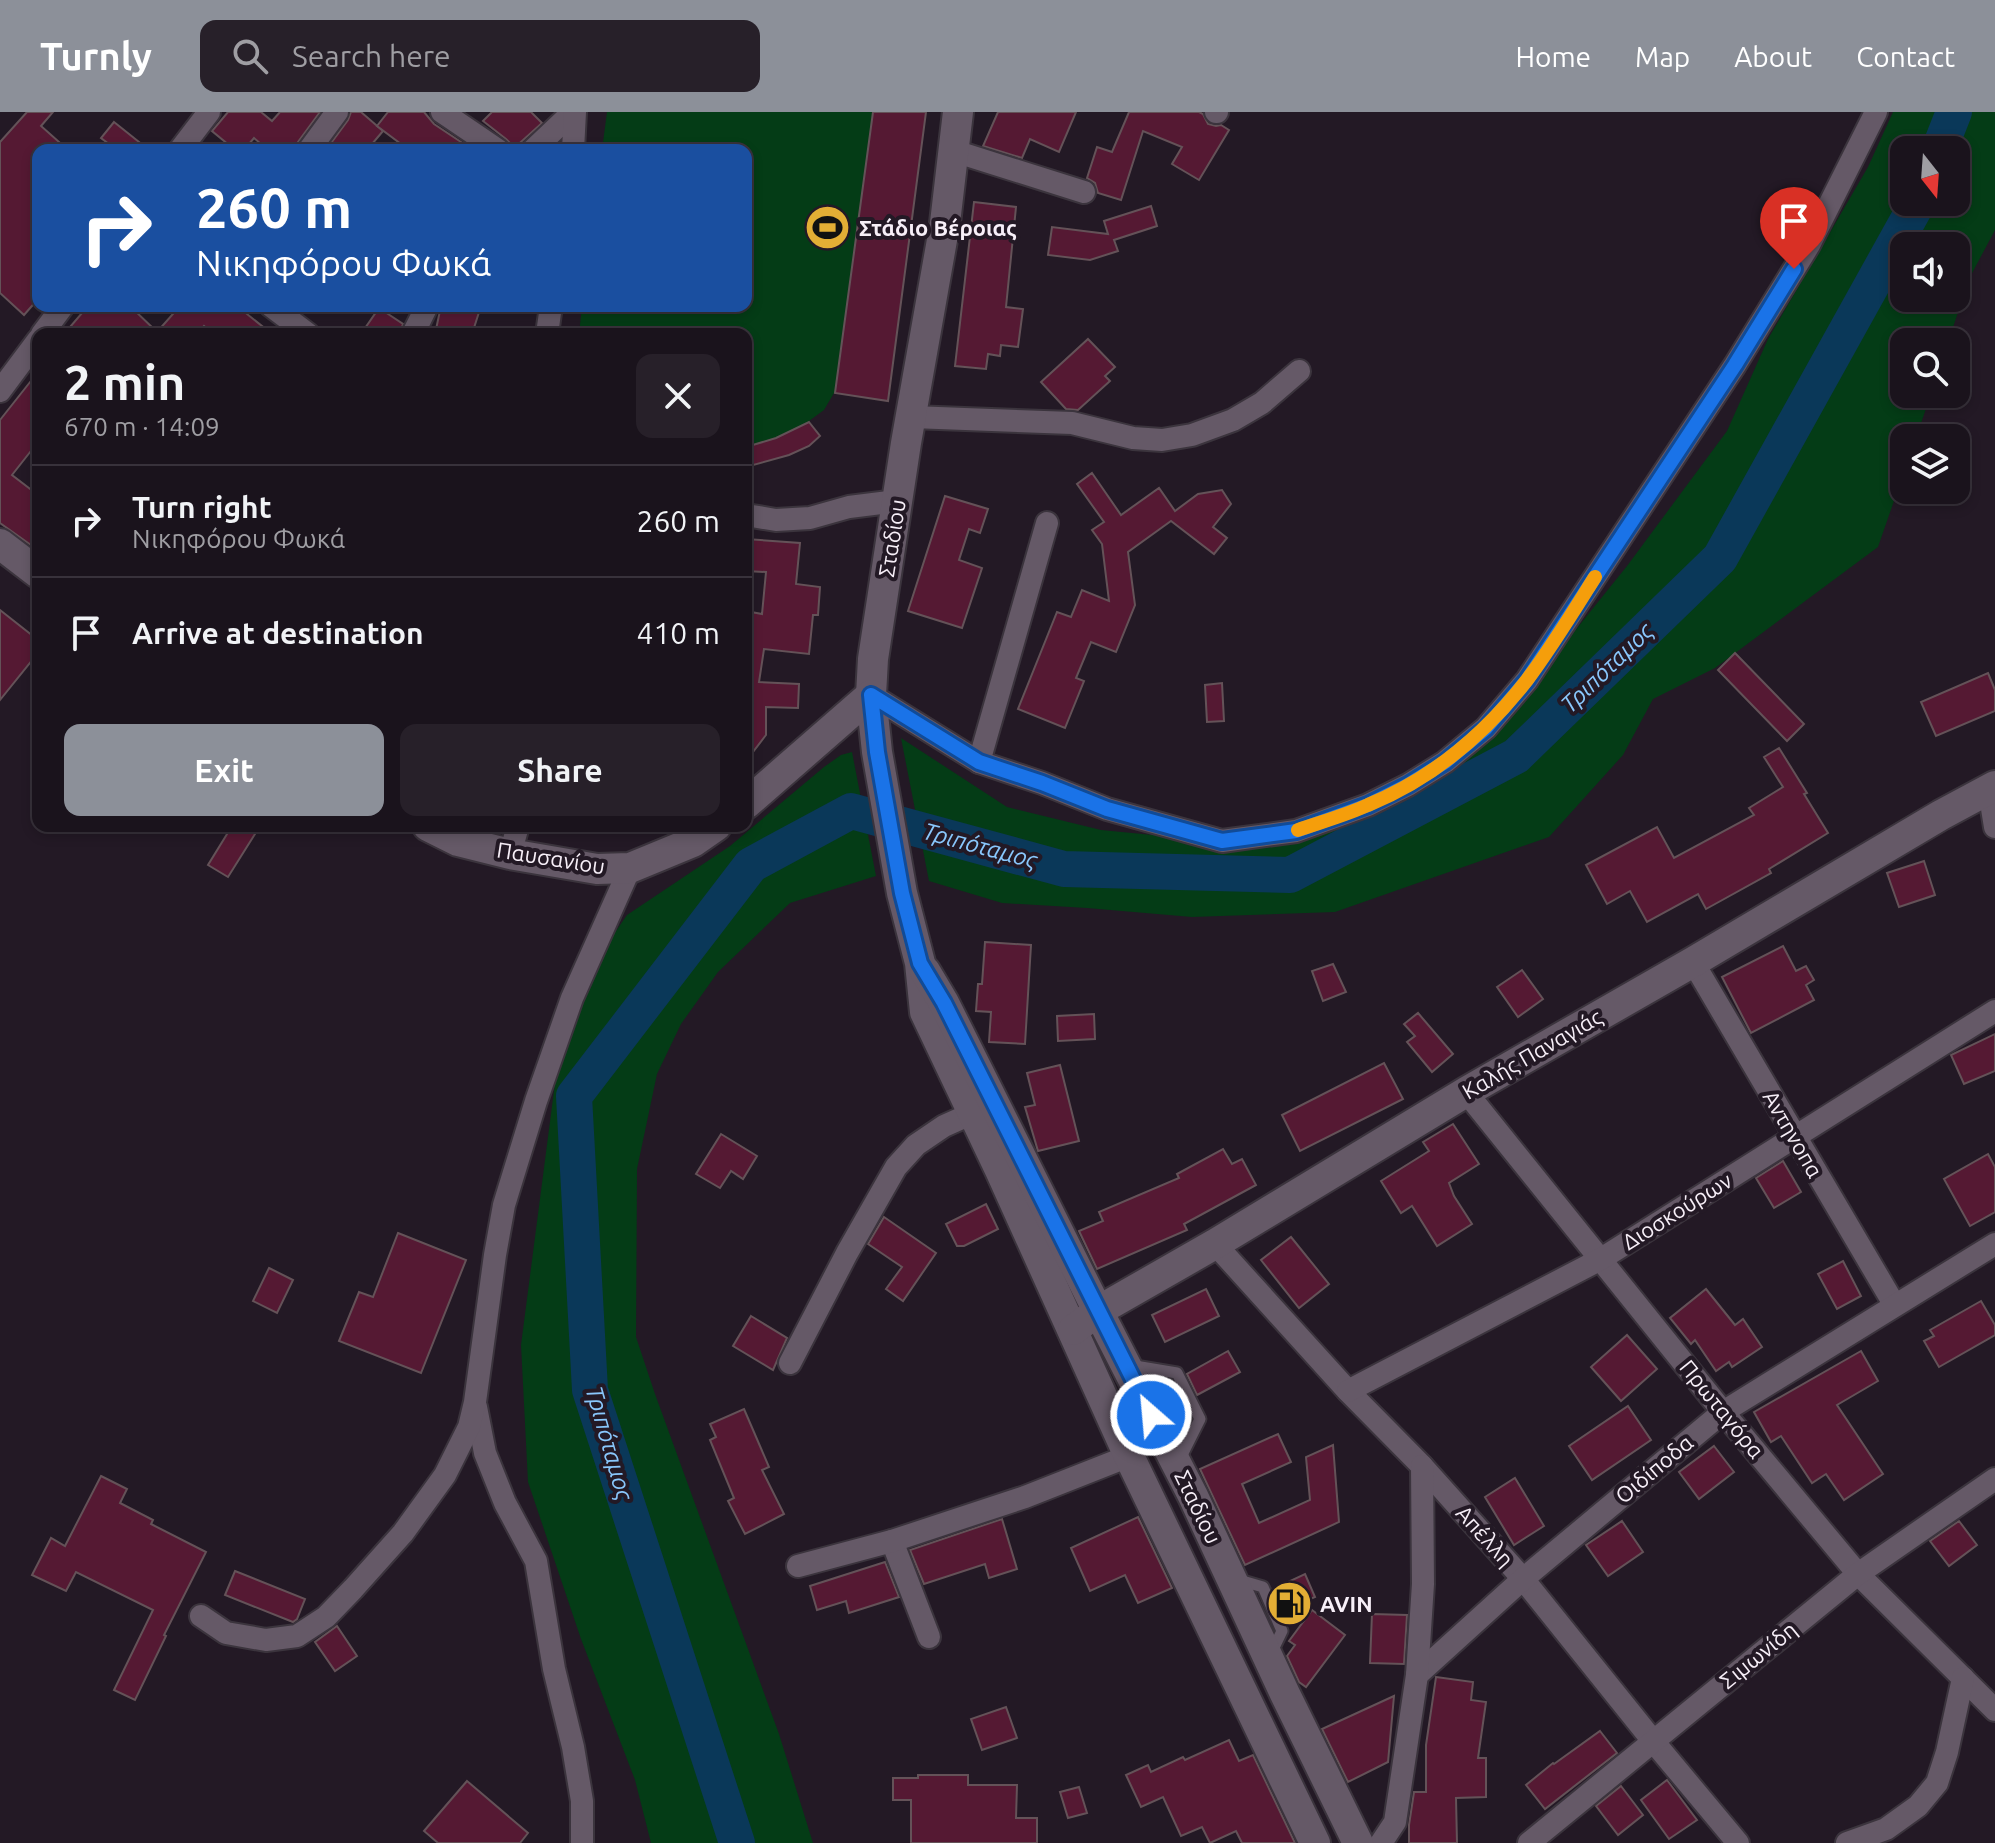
<!DOCTYPE html>
<meta charset="utf-8">
<style>
:root{--surface:#1a131c;--page:#272029;--text:#f1f3f6;--muted:#9f9ea3;--line:#38323b;--accent:#8c9099}
body{margin:0;font-family:Ubuntu,sans-serif;background:var(--page);color:var(--text);height:100vh;display:flex;flex-direction:column;font-size:30px;white-space:nowrap}
*{box-sizing:border-box;margin:0}
p{font-size:26px;color:var(--muted)}
.icon{flex:none;width:44px;height:44px;fill:none;stroke:currentColor;stroke-width:2;stroke-linecap:round;stroke-linejoin:round}
.map{position:relative;flex:1;overflow:hidden}
.details{position:absolute;left:32px;top:216px;width:720px;height:504px;display:flex;flex-direction:column;background:var(--surface);border-radius:16px;box-shadow:0 4px 12px #0003,0 0 0 2px var(--line)}
.details>*{flex:none}
.top-card{position:absolute;left:32px;top:32px;width:720px;height:168px;border-radius:16px;box-shadow:0 4px 12px #0003,0 0 0 2px var(--line);background:#1a4fa0;color:#fff;overflow:hidden}
.needle{width:52px;rotate:163deg}
.controls{position:absolute;left:1890px;top:24px;display:grid;gap:16px}
.controls a{display:grid;place-items:center;width:80px;height:80px;border-radius:16px;background:var(--surface);box-shadow:0 4px 12px #0003,0 0 0 2px var(--line);font-size:40px}
.pin{position:absolute;display:grid;place-items:center;width:68px;height:68px;color:#fff;margin:-82px -34px;border-radius:50% 50% 50% 0;rotate:-45deg;box-shadow:0 0 8px #0007}
.pin .icon{rotate:45deg}
.me{position:absolute;width:88px;margin:-44px;rotate:333deg;stroke-linejoin:round;filter:drop-shadow(0 0 6px #0008)}
.turn{display:flex;align-items:center;gap:28px;height:168px;padding:0 32px;font-size:36px}
.turn .icon{width:104px;height:104px;stroke-width:2.5}
.turn b{display:block;font-size:56px;line-height:68px}
.round{display:grid;place-items:center;flex:none;width:84px;height:84px;border-radius:16px;background:var(--page)}
.overview{display:flex;align-items:center;justify-content:space-between;height:136px;padding:0 32px}
h1{font-size:48px;font-weight:600;line-height:60px}
.action{display:flex;gap:16px;margin-top:auto;padding:16px 32px}
.action a{flex:1;height:92px;border-radius:16px;background:var(--accent);color:#fff;font-size:32px;font-weight:600;line-height:92px;text-align:center}
.action a+a{background:var(--page);color:var(--text)}
ul{padding:0;list-style:none}
li{display:flex;align-items:center;gap:24px;height:112px;padding:0 32px;border-top:2px solid var(--line)}
li div{flex:1}
li b{display:block;font-size:30px}
li em{font-style:normal}
header{display:flex;align-items:center;gap:48px;box-sizing:border-box;height:112px;padding:0 40px;background:var(--accent);color:#fff}
header strong{font-size:38px}
nav{display:flex;gap:44px;margin-inline-start:auto;font-size:28px}
.search{width:560px;height:72px;background:var(--page);display:flex;align-items:center;gap:20px;box-sizing:border-box;padding:0 28px;border-radius:16px;color:var(--muted);font-size:30px}
.map>svg:first-child{display:block}
.green{fill:#043c16;fill-rule:evenodd}
.lines{fill:none;stroke-linecap:round;stroke-linejoin:round}
.river{stroke:#0a3859;stroke-width:36}
.building{fill:#551933;stroke:#645258;stroke-width:2}
.lane-casing{stroke:#3b343d;stroke-width:15}
.street-casing{stroke:#3b343d;stroke-width:26}
.secondary-casing{stroke:#3b343d;stroke-width:34}
.lane{stroke:#655967;stroke-width:11}
.street{stroke:#655967;stroke-width:22}
.secondary{stroke:#655967;stroke-width:30}
.route-casing{stroke:#114b97;stroke-width:20}
.route{stroke:#1a73e8;stroke-width:14}
.slow{stroke:#f59e0b;stroke-width:14}
.labels{text-anchor:middle;stroke-width:8;stroke-linejoin:round;paint-order:stroke}
.poi-label{font-size:22px;font-weight:bold;fill:#f7eff8;stroke:#231925;text-anchor:start}
.street-label{font-size:22px;fill:#f7eff8;stroke:#231925}
.water-label{font-size:24px;font-style:italic;fill:#89c7fc;stroke:#231925}
</style>
<header>
<strong>Turnly</strong>
<div class="search"><svg class="icon" aria-label="search" viewBox="0 0 24 24"><circle cx="10" cy="10" r="6"/><path d="M15 15l6 6"/></svg>Search here</div>
<nav><a>Home</a><a>Map</a><a>About</a><a>Contact</a></nav>
</header>
<div class="map">
<svg width="1995" height="1731" viewBox="0 0 1995 1731">
<rect width="100%" height="100%" fill="#231925"/>
<g class="green">
<path d="M607,0H926L888,289L834,281L824,298L809,309L820,324C799,342 773,349 746,355V222H579L582,194H746V38H602Z"/>
<path d="M1893,0H1995V118L1970,165L1948,230H1904V282H1931L1916,326H1904V360L1878,435L1715,556L1653,587L1623,643L1549,725L1335,800L1192,805L1087,796L1002,791L929,769L901,626L1007,695L1101,718L1163,724H1250L1355,702L1499,613L1627,454L1727,319L1768,227L1868,55ZM1904,38H1956V90H1904ZM1904,134H1956V186H1904Z"/>
<path d="M852,640L876,764L790,791L718,860L681,912L657,962L637,1057L636,1225L655,1282L779,1622L813,1731H651L635,1668L581,1527L528,1370L521,1233L558,948L576,877L627,803L730,734L824,655L841,643Z"/>
</g>
<g class="lines">
<g class="river">
<path d="M1939,38L1954,0"/>
<path d="M737,1731L590,1278L574,984L751,753L851,699L1064,757L1290,763L1516,644L1720,446L1918,90"/>
</g>
</g>
<g class="building">
<path d="M27,0H53L41,14L68,38H38V187L24,203L0,181V30Z"/>
<path d="M228,0H261L272,9L280,0H320L298,30L295,38H268L254,26L244,38H235L212,19Z"/>
<path d="M351,0H361L383,19L367,38H326L348,8Z"/>
<path d="M388,0H424L434,12L473,38H409L377,14Z"/>
<path d="M492,0H531L542,11L512,38L510,31L506,27L483,9Z"/>
<path d="M873,0H926L888,289L835,281Z"/>
<path d="M998,0H1076L1059,40L1030,27L1022,46L983,34Z"/>
<path d="M1129,0H1199L1203,2L1208,12L1216,14L1221,13L1229,18L1199,68L1172,52L1182,35L1143,19L1121,88L1098,81L1095,71L1087,66L1097,35L1112,40Z"/>
<path d="M114,10L149,38H117L101,26Z"/>
<path d="M974,90L1016,95L1006,195L1023,197L1018,235L1001,233L1000,244L988,242L986,257L955,254Z"/>
<path d="M1151,94L1157,114L1114,128L1118,139L1090,148L1048,143L1052,115L1108,122L1104,109Z"/>
<path d="M88,194H130L157,220L180,194H237L272,222H213L204,214L197,222H64Z"/>
<path d="M441,194H481L472,222H435Z"/>
<path d="M379,196L403,212L399,222H361Z"/>
<path d="M1088,227L1115,255L1105,264L1110,269L1078,298L1066,297L1041,270Z"/>
<path d="M38,260V330L12,363L38,383V438L0,411V308Z"/>
<path d="M809,310L820,324L809,334L789,343L746,355V335L776,326Z"/>
<path d="M1092,361L1121,403L1159,376L1175,399L1198,382L1222,378L1231,392L1213,415L1227,426L1214,442L1171,409L1128,440L1135,493L1116,540L1091,530L1076,566L1084,569L1065,616L1018,597L1057,500L1071,505L1082,478L1109,489L1102,432L1092,418L1104,410L1077,372Z"/>
<path d="M945,384L988,397L980,421L969,417L959,448L982,456L962,516L908,499Z"/>
<path d="M746,427L800,431L796,472L820,475L818,503H813L809,542L764,537L759,570L799,572L798,596L766,595V623L746,649V542L751,500L762,502L766,460L746,459Z"/>
<path d="M0,498L38,528V541L0,588Z"/>
<path d="M1735,541L1804,612L1787,629L1718,558Z"/>
<path d="M1988,561L1995,578V599L1936,624L1921,590Z"/>
<path d="M1222,571L1224,609L1207,610L1205,573Z"/>
<path d="M1779,636L1807,681L1804,682L1828,721L1769,757L1771,761L1706,797L1698,782L1647,810L1630,779L1607,792L1586,753L1657,715L1674,746L1754,703L1749,696L1783,675L1764,645Z"/>
<path d="M232,714H260L228,765L208,753Z"/>
<path d="M1924,749L1935,783L1899,795L1887,761Z"/>
<path d="M985,830L1031,833L1025,932L989,930L991,900L976,899L978,872H982Z"/>
<path d="M1783,834L1796,859L1806,854L1814,868L1806,873L1814,888L1751,921L1722,865Z"/>
<path d="M1333,852L1346,880L1323,889L1312,859Z"/>
<path d="M1522,858L1543,887L1518,905L1497,875Z"/>
<path d="M1418,901L1453,942L1432,960L1407,930L1415,924L1404,912Z"/>
<path d="M1094,902L1095,927L1058,929L1057,904Z"/>
<path d="M1995,922V959L1964,972L1951,943Z"/>
<path d="M1384,951L1403,987L1300,1039L1282,1003Z"/>
<path d="M1060,953L1079,1029L1038,1039L1025,995L1035,993L1027,961Z"/>
<path d="M1453,1012L1479,1052L1449,1071L1454,1084L1472,1112L1437,1134L1412,1094L1401,1101L1381,1069L1429,1039L1423,1030Z"/>
<path d="M721,1022L757,1044L743,1067L731,1059L720,1076L696,1062Z"/>
<path d="M1223,1037L1232,1052L1242,1047L1256,1073L1184,1112L1187,1118L1097,1157L1079,1119L1103,1109L1099,1100L1179,1066L1177,1062Z"/>
<path d="M1988,1042L1995,1055V1100L1970,1114L1944,1067Z"/>
<path d="M1783,1049L1801,1080L1774,1096L1756,1066Z"/>
<path d="M986,1092L998,1117L964,1134H957L946,1112Z"/>
<path d="M884,1105L936,1141L903,1189L886,1177L902,1155L868,1132Z"/>
<path d="M398,1121L466,1148L421,1261L339,1229L359,1180L373,1185Z"/>
<path d="M1291,1125L1329,1172L1299,1196L1261,1148Z"/>
<path d="M1843,1149L1861,1184L1837,1197L1818,1162Z"/>
<path d="M269,1156L293,1168L277,1201L253,1189Z"/>
<path d="M1206,1177L1219,1204L1165,1230L1152,1203Z"/>
<path d="M1706,1177L1735,1213L1743,1207L1762,1235L1732,1255L1729,1250L1716,1259L1695,1228L1691,1232L1670,1206Z"/>
<path d="M1981,1189L1995,1213V1223L1939,1255L1924,1229L1934,1224L1930,1218Z"/>
<path d="M751,1204L787,1226L773,1258L733,1234Z"/>
<path d="M1627,1223L1657,1257L1621,1289L1591,1255Z"/>
<path d="M1228,1239L1240,1260L1197,1283L1187,1262Z"/>
<path d="M1861,1239L1878,1269L1837,1293L1883,1362L1844,1388L1826,1362L1812,1371L1781,1324L1771,1330L1754,1300Z"/>
<path d="M1628,1294L1651,1328L1592,1368L1569,1334Z"/>
<path d="M744,1297L769,1355L762,1358L784,1402L745,1422L728,1389L734,1386L710,1328L716,1325L710,1312Z"/>
<path d="M1278,1322L1291,1350L1242,1372L1259,1411L1310,1388L1306,1345L1333,1333L1339,1410L1245,1453L1200,1357Z"/>
<path d="M1714,1334L1734,1360L1699,1387L1679,1360Z"/>
<path d="M101,1364L127,1377L120,1391L153,1408L151,1412L206,1440L164,1523L166,1524L135,1588L114,1578L153,1498L76,1460L66,1479L32,1463L51,1426L65,1434Z"/>
<path d="M1515,1366L1544,1414L1514,1433L1485,1385Z"/>
<path d="M1138,1405L1172,1476L1138,1491L1125,1463L1090,1479L1071,1436Z"/>
<path d="M1002,1407L1017,1457L989,1466L985,1452L924,1472L910,1438Z"/>
<path d="M1622,1409L1643,1440L1608,1464L1586,1433Z"/>
<path d="M1959,1409L1977,1433L1949,1454L1930,1429Z"/>
<path d="M885,1450L899,1485L849,1501L846,1489L817,1498L810,1474Z"/>
<path d="M235,1459L305,1487L297,1507L293,1510L225,1483Z"/>
<path d="M1305,1462L1315,1485L1283,1499L1273,1477Z"/>
<path d="M1312,1498L1345,1523L1306,1575L1299,1570L1287,1544L1295,1533L1289,1529Z"/>
<path d="M1372,1502L1407,1503L1404,1552L1370,1551Z"/>
<path d="M337,1514L357,1544L335,1559L315,1530Z"/>
<path d="M1436,1565L1473,1570L1471,1588L1486,1590L1478,1646H1486V1685L1456,1686L1457,1731H1409V1713L1414,1680H1426V1633Z"/>
<path d="M1394,1584L1388,1650L1348,1670L1322,1617Z"/>
<path d="M1006,1595L1017,1626L982,1638L971,1607Z"/>
<path d="M1600,1619L1617,1641L1545,1697L1526,1673L1553,1651L1554,1652Z"/>
<path d="M1229,1628L1239,1649L1253,1643L1295,1731H1242L1236,1719L1210,1731L1202,1715L1181,1724L1163,1685L1141,1695L1126,1663L1148,1653L1151,1660L1183,1645L1185,1648Z"/>
<path d="M918,1663H968V1673H1017L1016,1706H1037V1731H911V1688H893V1666H918Z"/>
<path d="M1667,1668L1697,1708L1669,1727L1641,1688Z"/>
<path d="M467,1669L528,1721L520,1731H438L424,1719Z"/>
<path d="M1621,1674L1643,1703L1618,1723L1596,1694Z"/>
<path d="M1079,1675L1087,1701L1068,1706L1060,1680Z"/>
</g>
<g class="lines">
<defs>
<g id="lane">
<path d="M1129,1253L1177,1261L1200,1307L1179,1349"/>
<path d="M1239,1468L1263,1475L1282,1519L1271,1542"/>
</g>
<g id="street">
<path d="M442,0L498,38"/>
<path d="M1216,0H1217"/>
<path d="M180,38L209,0"/>
<path d="M309,38L337,0"/>
<path d="M533,38L573,0"/>
<path d="M573,38L575,0"/>
<path d="M954,39L1084,80"/>
<path d="M271,194L308,222"/>
<path d="M42,222L63,194"/>
<path d="M413,222L427,194"/>
<path d="M547,222L551,194"/>
<path d="M0,279L38,228"/>
<path d="M912,305L1072,311L1133,326L1162,328L1192,323L1233,308L1262,291L1299,259"/>
<path d="M746,403L776,408L810,406L849,395L897,389"/>
<path d="M871,583L979,650L1042,671L1107,697L1222,729L1296,719L1368,693L1408,673L1445,650L1486,616L1527,568L1735,253L1809,133L1876,0"/>
<path d="M979,650L1047,411"/>
<path d="M1989,678L1995,715"/>
<path d="M510,742L518,714"/>
<path d="M1693,850L1894,1192"/>
<path d="M1466,980L1723,1300L1858,1462L1995,1598"/>
<path d="M1215,1132L1348,1279L1422,1354L1523,1467L1653,1629L1738,1731"/>
<path d="M790,1251L847,1141L896,1055L916,1033L944,1014L973,1001"/>
<path d="M1348,1279L1601,1147L1995,899"/>
<path d="M476,1295L485,1341L505,1391L536,1449L554,1557L573,1635L582,1689V1731"/>
<path d="M892,1429L929,1525"/>
<path d="M798,1454L892,1429L1025,1385L1129,1344"/>
<path d="M201,1504L226,1521L266,1528L297,1524L326,1505L353,1477L403,1421L445,1363L469,1315L475,1290L495,1143L504,1093L536,989L572,886L630,756"/>
<path d="M1417,1563L1523,1467L1723,1300L1995,1132"/>
<path d="M1381,1731L1395,1710L1417,1563L1423,1472L1422,1354"/>
<path d="M1529,1731L1858,1462L1995,1367"/>
<path d="M1847,1731L1886,1717L1918,1694L1937,1671L1947,1640L1963,1566"/>
</g>
<g id="secondary">
<path d="M958,0L945,111L906,331L873,547L871,583L877,640L902,781L920,851L925,900L1000,1058L1129,1344L1315,1731"/>
<path d="M0,432L38,461"/>
<path d="M746,692L871,583"/>
<path d="M428,714L458,729L510,742L597,757L630,756L693,730L716,714"/>
<path d="M925,859L944,891L1098,1199L1193,1384L1285,1582L1358,1731"/>
<path d="M1073,1218L1098,1199L1215,1132L1466,980L1693,850L1941,703L1995,674"/>
</g>
</defs>
<use href="#lane" class="lane-casing"/>
<use href="#street" class="street-casing"/>
<use href="#secondary" class="secondary-casing"/>
<use href="#lane" class="lane"/>
<use href="#street" class="street"/>
<use href="#secondary" class="secondary"/>
</g>
<g class="lines">
<defs>
<path id="route" d="M1151,1303L944,891L920,851L902,781L877,640L871,583L979,650L1042,671L1107,697L1222,729L1296,719L1368,693L1408,673L1445,650L1486,616L1527,568L1735,253L1794,157"/>
</defs>
<use href="#route" class="route-casing"/>
<use href="#route" class="route"/>
<path class="slow" d="M1298,718C1321,710 1346,703 1368,693C1431,667 1485,622 1527,568C1551,536 1573,500 1595,465"/>
</g>
<defs>
<symbol id="stadium-disc" viewBox="-11 -11 22 22"><circle r="9.5" fill="#e3ae35" stroke="#231925"/><path d="M0-5a6.5 5 0 1 0 0 10a6.5 5 0 1 0 0-10ZM-3.5-1.8h7v3.6h-7Z" fill="#111"/></symbol>
<symbol id="fuel-disc" viewBox="-11 -11 22 22"><circle r="9.5" fill="#e3ae35" stroke="#231925"/><path d="M-5.5-6h7V0h2V4h1.3V-2.5L3-4.5l.8-.8L6-3V5H2.5V1h-1V6h-7ZM-4.2-4.7v3.2H.2V-4.7Z" fill="#111"/></symbol>
</defs>
<g fill-rule="evenodd">
<use href="#stadium-disc" x="802" y="90" width="51" height="51"/>
<use href="#fuel-disc" x="1264" y="1466" width="51" height="51"/>
</g>
<g class="labels">
<g class="poi-label">
<text x="859" y="124">Στάδιο Βέροιας</text>
<text x="1320" y="1500">AVIN</text>
</g>
<g class="street-label">
<text transform="translate(892 426) rotate(-81)" y="8">Σταδίου</text>
<text transform="translate(551 746) rotate(9)" y="8">Παυσανίου</text>
<text transform="translate(1532 942) rotate(-30)" y="8">Καλής Παναγιάς</text>
<text transform="translate(1793 1022) rotate(60)" y="8">Αντηνοπα</text>
<text transform="translate(1677 1099) rotate(-32)" y="8">Διοσκούρων</text>
<text transform="translate(1722 1297) rotate(51)" y="8">Πρωταγόρα</text>
<text transform="translate(1654 1357) rotate(-40)" y="8">Οιδίποδα</text>
<text transform="translate(1198 1395) rotate(64)" y="8">Σταδίου</text>
<text transform="translate(1485 1424) rotate(48)" y="8">Απέλλη</text>
<text transform="translate(1758 1543) rotate(-39)" y="8">Σιμωνίδη</text>
</g>
<g class="water-label">
<text transform="translate(1607 556) rotate(-44)" y="8">Τριπόταμος</text>
<text transform="translate(980 734) rotate(15)" y="8">Τριπόταμος</text>
<text transform="translate(609 1331) rotate(74)" y="8">Τριπόταμος</text>
</g>
</g>
</svg>
<div class="controls">
<a><svg class="needle" viewBox="-14 -14 28 28"><path d="M0-13l5 13h-10z" fill="#e53935"/><path d="M0 13l5-13h-10z" fill="#9f9ea3"/></svg></a>
<a><svg class="icon" aria-label="sound" viewBox="0 0 24 24"><path d="M4 9h4l5-4v14l-5-4H4zM17 9q2 3 0 6"/></svg></a>
<a><svg class="icon" aria-label="search" viewBox="0 0 24 24"><circle cx="10" cy="10" r="6"/><path d="M15 15l6 6"/></svg></a>
<a><svg class="icon" aria-label="layers" viewBox="0 0 24 24"><path d="M12 4l9 5-9 5-9-5zM3 14l9 5 9-5"/></svg></a>
</div>
<div class="pin" style="left:1794px;top:157px;background:#d93025"><svg class="icon" aria-label="arrive" viewBox="0 0 24 24"><path d="M6 21V4h12l-3 4 3 4H6"/></svg></div>
<svg class="me" style="left:1151px;top:1303px" viewBox="-20 -20 40 40"><circle r="17" fill="#1a73e8" stroke="#fff" stroke-width="3"/><path d="M0-11L8 9 0 5-8 9z" fill="#fff"/></svg>
<div class="top-card">
<div class="turn"><svg class="icon" aria-label="right" viewBox="0 0 24 24"><path d="M7 20v-9h11M14 6l5 5-5 5"/></svg><div><b>260 m</b>Νικηφόρου Φωκά</div></div>
</div>
<section class="details">
<div class="overview"><div><h1>2 min</h1><p>670 m · 14:09</p></div><a class="round"><svg class="icon" aria-label="close" viewBox="0 0 24 24"><path d="M6 6l12 12M18 6L6 18"/></svg></a></div>
<ul>
<li><svg class="icon" aria-label="right" viewBox="0 0 24 24"><path d="M7 20v-9h11M14 6l5 5-5 5"/></svg><div><b>Turn right</b><p>Νικηφόρου Φωκά</p></div><em>260 m</em></li>
<li><svg class="icon" aria-label="arrive" viewBox="0 0 24 24"><path d="M6 21V4h12l-3 4 3 4H6"/></svg><div><b>Arrive at destination</b></div><em>410 m</em></li>
</ul>
<div class="action"><a>Exit</a><a>Share</a></div>
</section>
</div>
